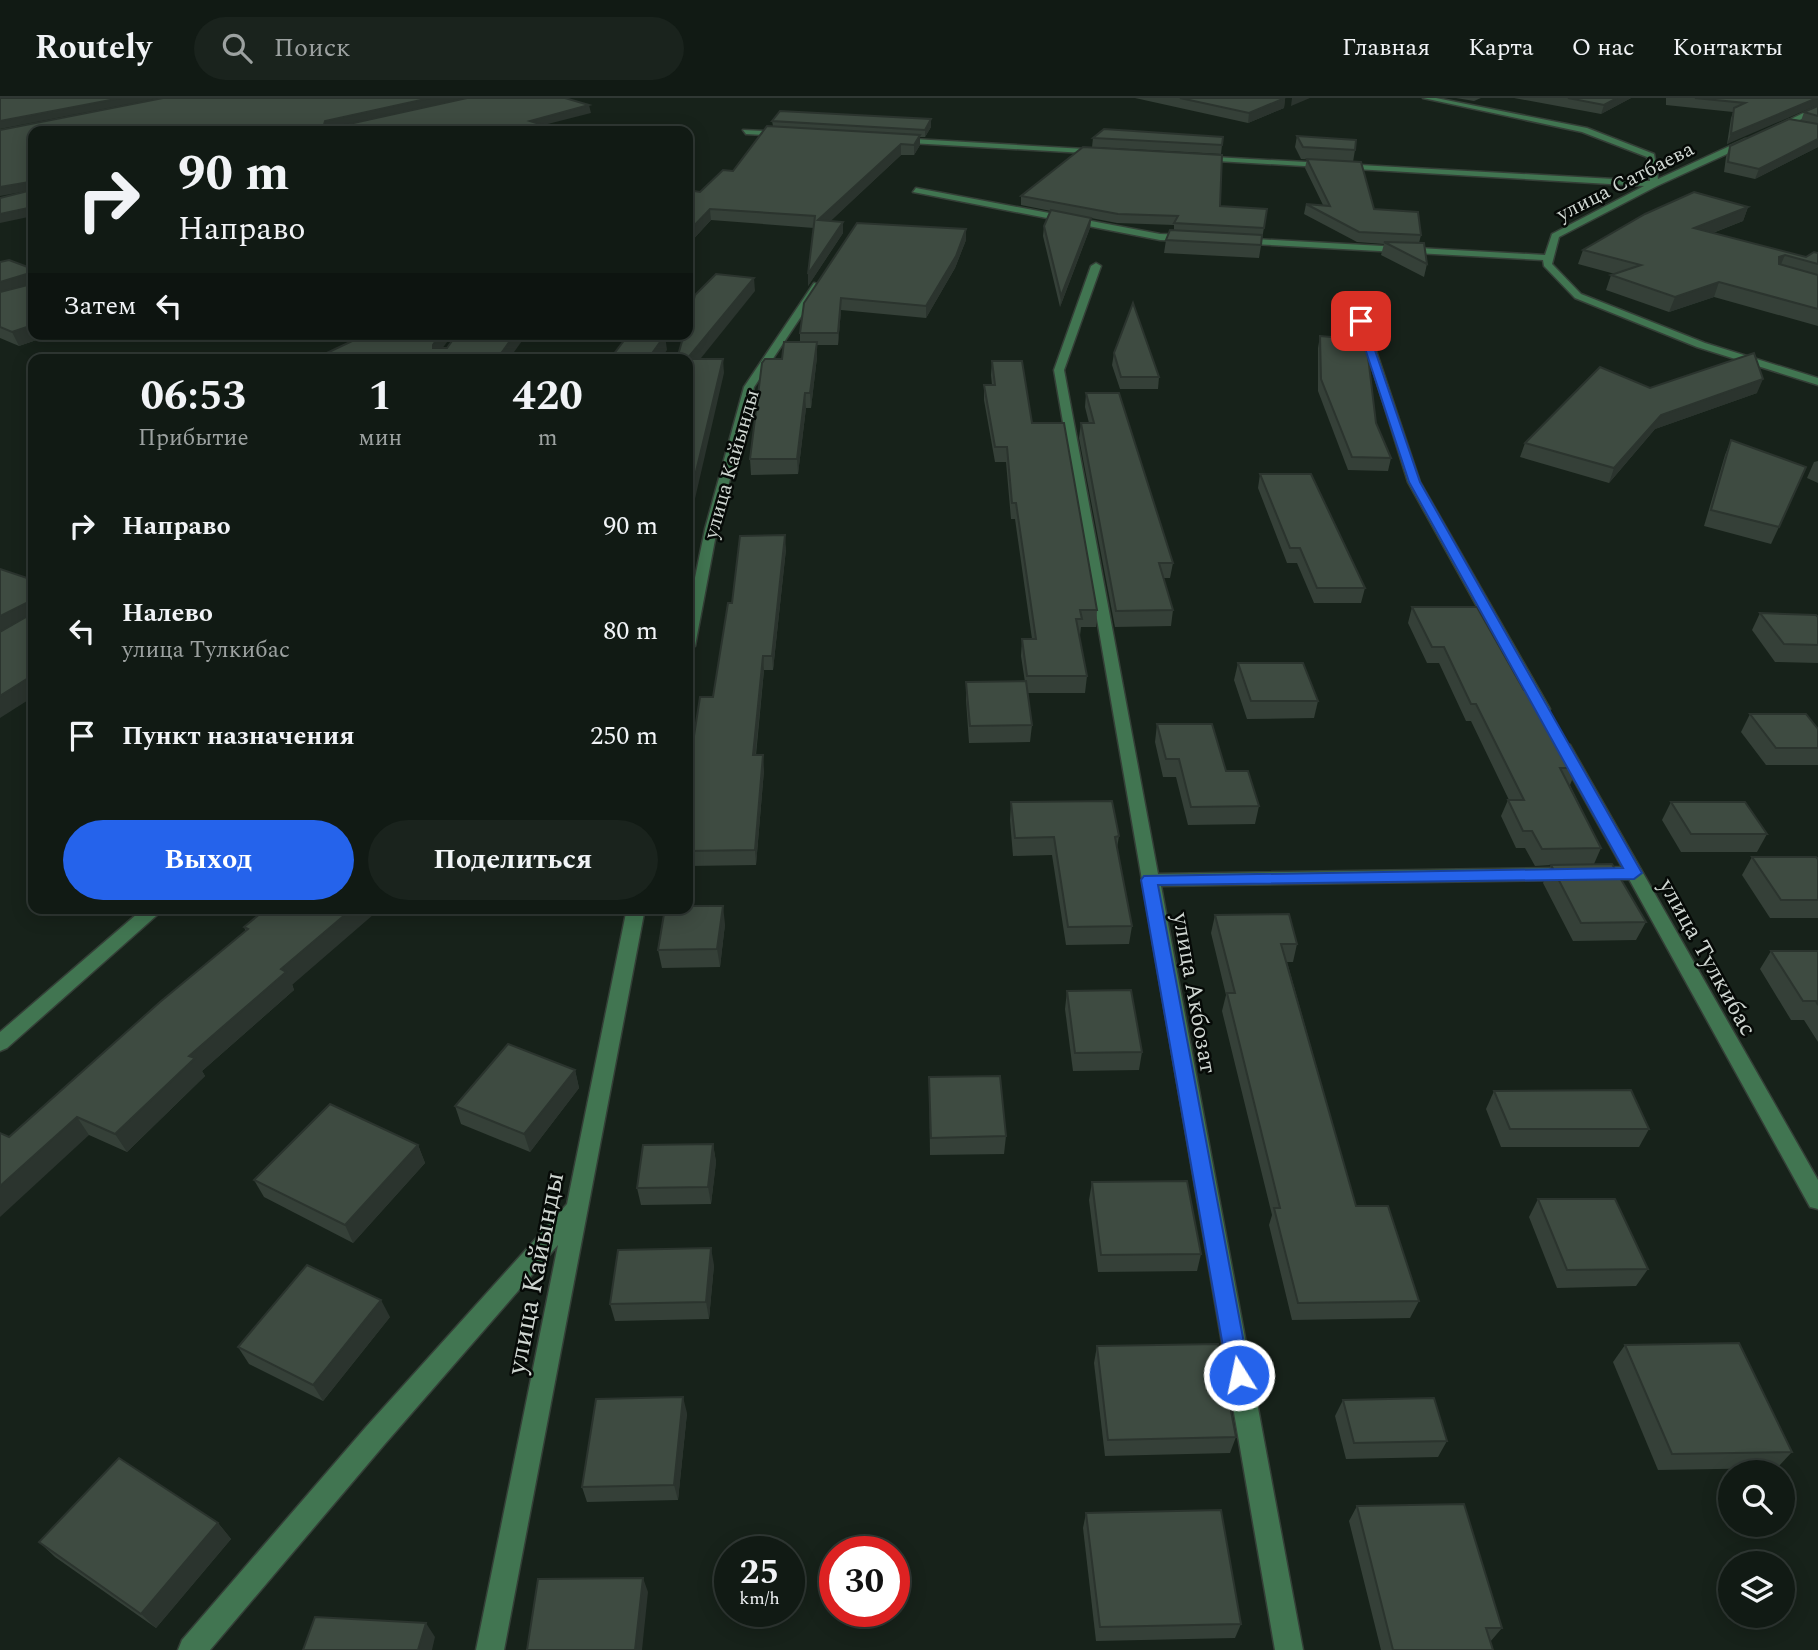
<!DOCTYPE html>
<html lang="ru">
<meta charset="utf-8">
<style>
:root{--surface:#111a14;--page:#1a231d;--text:#f1f3f6;--muted:#9ca1a0;--line:#303834;--accent:#2563eb}
body{margin:0;font-family:Spectral,serif;background:var(--page);color:var(--text);height:100vh;display:flex;flex-direction:column;font-size:26px;white-space:nowrap}
*{box-sizing:border-box;margin:0}
p{font-size:23px;color:var(--muted)}
.icon{flex:none;width:38px;height:38px;fill:none;stroke:currentColor;stroke-width:2;stroke-linecap:round;stroke-linejoin:round}
.map{position:relative;flex:1;overflow:hidden}
.details{position:absolute;left:28px;top:256px;width:665px;height:560px;display:flex;flex-direction:column;background:var(--surface);border-radius:14px;box-shadow:0 4px 18px #0003,0 0 0 2px var(--line)}
.details>*{flex:none}
.guide{position:absolute;left:28px;top:28px;width:665px;height:214px;border-radius:14px;box-shadow:0 4px 18px #0003,0 0 0 2px var(--line);background:#111a14;color:var(--text);overflow:hidden}
.controls{position:absolute;left:1718px;top:1362px;display:grid;gap:14px}
.controls a{display:grid;place-items:center;width:77px;height:77px;border-radius:50%;background:var(--surface);box-shadow:0 4px 18px #0003,0 0 0 2px var(--line);font-size:35px}
.speed{position:absolute;left:714px;top:1438px;display:flex;gap:14px;font-size:35px;font-weight:700;text-align:center}
.speed>*{display:grid;place-content:center;width:91px;height:91px;border-radius:50%;background:var(--surface);box-shadow:0 4px 18px #0003,0 0 0 2px var(--line);line-height:1}
.speed small{font-size:18px;font-weight:400}
.speed .limit{border:10px solid #d22;background:#fff;color:#111}
.pin{position:absolute;display:grid;place-items:center;width:60px;height:60px;color:#fff;margin:-30px;border-radius:14px;box-shadow:0 4px 10px #0006}
.me{position:absolute;width:77px;margin:-38px;rotate:350deg;stroke-linejoin:round;filter:drop-shadow(0 0 5px #0008)}
.turn{display:flex;align-items:center;gap:24px;height:147px;padding:0 35px;font-size:32px}
.turn .icon{width:91px;height:91px;stroke-width:2.5}
.turn b{display:block;font-size:49px;line-height:60px}
.then{display:flex;align-items:center;height:66px;padding:0 35px;background:#0003;gap:14px;font-size:26px}
.eta{display:flex;justify-content:space-evenly;align-items:center;height:119px;text-align:center}
.eta b{font-size:42px;font-weight:700;line-height:49px}
.cta{display:flex;gap:14px;margin-top:auto;padding:14px 35px}
.cta a{flex:1;height:80px;border-radius:42px;background:var(--accent);color:#fff;font-size:28px;font-weight:700;line-height:80px;text-align:center}
.cta a+a{background:var(--page);color:var(--text)}
ul{padding:0;list-style:none}
li{display:flex;align-items:center;gap:21px;height:105px;padding:0 35px}
li div{flex:1}
li b{display:block;font-size:26px}
li em{font-style:normal}
header{display:flex;align-items:center;gap:42px;box-sizing:border-box;height:98px;padding:0 35px;background:var(--surface);border-bottom:2px solid var(--line)}
header strong{font-size:33px}
nav{display:flex;gap:38px;margin-inline-start:auto;font-size:24px}
.search{width:490px;height:63px;background:var(--page);display:flex;align-items:center;gap:18px;box-sizing:border-box;padding:0 24px;border-radius:38px;color:var(--muted);font-size:26px}
.map>svg:first-child{display:block}
.lines{fill:none;stroke-linecap:round;stroke-linejoin:round}
.minor-casing{stroke:#343f37;stroke-width:3}
.minor{fill:#417551;fill-rule:evenodd}
.wall{fill:#354038}
.shaded-wall{fill:#2b342e}
.building{fill:#3e4b41;stroke:#2b342e;stroke-width:2}
.route{fill:#2563eb;stroke:#184099;stroke-width:2}
.labels{text-anchor:middle;stroke-width:5;stroke-linejoin:round;paint-order:stroke}
.far-street-label{font-size:21px;fill:#cfd6d1;stroke:#060a07}
.street-label{font-size:24px;fill:#cfd6d1;stroke:#060a07}
.near-street-label{font-size:28px;fill:#cfd6d1;stroke:#060a07}
</style>
<header>
<strong>Routely</strong>
<div class="search"><svg class="icon" aria-label="search" viewBox="0 0 24 24"><circle cx="10" cy="10" r="6"/><path d="M15 15l6 6"/></svg>Поиск</div>
<nav><a>Главная</a><a>Карта</a><a>О нас</a><a>Контакты</a></nav>
</header>
<div class="map">
<svg width="1818" height="1552" viewBox="0 0 1818 1552">
<rect width="100%" height="100%" fill="#17221a"/>
<g class="lines">
<defs>
<g id="minor">
<path d="M1423,0H1436L1587,30L1654,56L1658,81L1745,41H1751V45L1657,88L1559,139L1552,166L1581,196L1705,245L1818,280V287L1697,249L1575,200L1544,168L1543,162L1234,145L1233,143L1237,140L1545,157L1552,136L1644,88L1200,62L1197,58L1650,83L1647,59L1582,34Z"/>
<path d="M1818,8V13L1777,33L1770,31Z"/>
<path d="M743,32L784,34L788,36L784,38L746,36Z"/>
<path d="M896,40L1102,52L1106,54L1102,56L893,44Z"/>
<path d="M916,90L1160,136L1188,137L1192,140L1188,143L1160,142L913,94Z"/>
<path d="M1096,165L1101,168L1064,272L1158,776L1622,769L1556,650L1564,645L1570,647L1818,1082V1111L1810,1109L1629,781L1161,788L1303,1552H1275L1054,272L1091,168Z"/>
<path d="M814,185L822,187L754,289L717,431L695,548L688,552V514L705,431L744,289Z"/>
<path d="M1357,221L1366,223L1420,384L1550,611L1547,614L1542,616L1534,611L1408,384Z"/>
<path d="M144,810H165L7,950L0,953V934Z"/>
<path d="M627,810H645L504,1552H476L558,1147L384,1347L210,1552H178L182,1542L366,1329L567,1106Z"/>
</g>
</defs>
<use href="#minor" class="minor-casing"/>
<use href="#minor" class="minor"/>
</g>
<g class="wall">
<path d="M1135,0H1285L1284,10L1248,25Z"/>
<path d="M1456,0H1481L1474,3Z"/>
<path d="M1514,0H1631L1601,16Z"/>
<path d="M1666,0H1818L1727,46L1731,20L1733,14L1666,7Z"/>
<path d="M1818,8V49L1755,81L1724,74L1726,59L1730,48L1801,23L1804,14Z"/>
<path d="M931,21V29L925,39H920V47L914,57H901L830,123L843,124V135L808,188L814,130L711,122L688,147V92L700,94L733,73L773,28L772,23Z"/>
<path d="M1297,38L1355,52L1353,64L1301,61L1295,49Z"/>
<path d="M1093,40L1222,47L1221,56L1092,49Z"/>
<path d="M1307,61L1374,111L1421,137L1419,145L1427,166L1424,179L1381,157L1384,146L1357,144L1304,116L1306,106L1323,107L1305,70Z"/>
<path d="M1021,98L1220,108L1267,111L1259,160L1164,155L1166,142L1174,132V127L1117,125L1091,120L1090,130L1060,209L1043,138L1044,128L1051,113L1021,107Z"/>
<path d="M1748,109L1743,123L1713,135L1806,159L1818,155V228L1714,199L1669,214L1606,192L1611,177L1615,176L1578,166L1583,152Z"/>
<path d="M966,142L955,170L926,220L841,212L838,247H817V259L811,310H806L798,376L751,377L750,361L782,261L800,244V235L804,205Z"/>
<path d="M0,164L33,171V236H54L19,248L0,240Z"/>
<path d="M1320,238L1376,325L1391,360L1388,373L1348,372L1318,293V250Z"/>
<path d="M1114,255L1159,279L1158,291H1120L1112,267Z"/>
<path d="M992,263L1032,325L1097,512L1096,529H1081L1080,538H1079L1087,578L1085,595H1027L1032,627L1030,644L969,645L966,602V584H1025L1021,558L1022,541H1032L1015,421H1011L1006,364H995L984,302V287H992L991,277Z"/>
<path d="M1650,290L1757,295L1655,331L1609,385L1520,359L1525,345Z"/>
<path d="M1086,295L1173,465L1170,480H1163L1173,512L1171,528L1115,529L1079,340L1081,325H1089L1085,309Z"/>
<path d="M1731,342L1779,429L1771,446L1704,428L1725,357Z"/>
<path d="M1818,363V385L1807,380L1814,364Z"/>
<path d="M1260,376L1365,490L1361,505H1314L1297,465H1287L1258,390Z"/>
<path d="M786,451L773,572H764L756,657L764,672L756,767L688,768V710L691,692H688V642L693,644L713,599L732,505Z"/>
<path d="M1412,509L1524,592L1577,670L1570,687L1601,750L1594,766L1646,824L1636,842L1573,843L1543,785L1551,767L1535,768L1525,750H1516L1501,718L1508,702H1509L1471,623H1466L1439,565H1427L1408,525Z"/>
<path d="M1760,515L1818,519V565L1775,564L1752,532Z"/>
<path d="M1238,565L1318,603L1314,620L1247,621L1234,582Z"/>
<path d="M1750,616L1818,631V667H1766L1741,634Z"/>
<path d="M1157,626L1226,673L1259,708L1255,726L1188,727L1176,679H1163L1155,644Z"/>
<path d="M1011,704L1119,738L1117,750L1132,828L1129,846L1066,847L1052,757L1013,758L1010,722Z"/>
<path d="M1671,704L1767,736L1757,754H1681L1662,722Z"/>
<path d="M1752,759L1818,761V820H1770L1742,777Z"/>
<path d="M267,810L294,892L202,973L205,978L127,1054L89,1037L9,1039L246,834L244,829Z"/>
<path d="M1215,817L1297,846L1293,864H1287L1356,1108L1419,1203L1410,1220L1292,1222L1269,1127L1272,1117L1222,913L1226,897L1211,835Z"/>
<path d="M725,826L720,869L662,870L658,852Z"/>
<path d="M1771,853H1818V944L1804,922H1791L1760,871Z"/>
<path d="M1067,893L1142,954L1139,972L1073,973L1065,911Z"/>
<path d="M575,972L579,990L530,1054L461,1026L455,1008Z"/>
<path d="M929,979L1006,1038L1004,1056L930,1057Z"/>
<path d="M1494,993L1649,1031L1639,1049H1501L1486,1011Z"/>
<path d="M713,1046L716,1064L711,1106L641,1107L637,1090Z"/>
<path d="M418,1047L425,1065L353,1145L264,1099L254,1082Z"/>
<path d="M1092,1084L1201,1156L1197,1173L1098,1174L1089,1102Z"/>
<path d="M1538,1101L1648,1171L1636,1188L1557,1190L1529,1119Z"/>
<path d="M714,1167L709,1221L615,1223L610,1206Z"/>
<path d="M390,1219L323,1303L249,1266L238,1249Z"/>
<path d="M1625,1247L1792,1354L1777,1370L1658,1372L1613,1264Z"/>
<path d="M1097,1248L1236,1339L1230,1355L1105,1358L1094,1265Z"/>
<path d="M1343,1302L1447,1343L1438,1359L1346,1361L1335,1318Z"/>
<path d="M687,1315L678,1402L587,1404L582,1389Z"/>
<path d="M1357,1408L1502,1530L1490,1544L1493,1552H1381L1349,1423Z"/>
<path d="M1086,1415L1241,1526L1235,1540L1096,1543L1083,1430Z"/>
<path d="M218,1425L231,1441L156,1530L55,1459L39,1444Z"/>
</g>
<g class="shaded-wall">
<path d="M121,0H161L0,31V23Z"/>
<path d="M430,0H465L327,33L324,27L325,23Z"/>
<path d="M1292,0H1310L1291,8Z"/>
<path d="M1617,0H1631L1601,16L1604,7Z"/>
<path d="M1817,0H1818V7L1727,46L1731,36Z"/>
<path d="M1285,1L1284,10L1248,25L1249,15Z"/>
<path d="M589,7L591,15L532,30L530,23Z"/>
<path d="M931,21V29L925,39V32Z"/>
<path d="M920,37V47L914,57V47Z"/>
<path d="M1818,41V49L1755,81L1759,71Z"/>
<path d="M901,46V57L819,134L818,122Z"/>
<path d="M29,84L33,92L0,98V89Z"/>
<path d="M33,109V118L0,125V116Z"/>
<path d="M1748,109L1743,123L1689,144L1694,130Z"/>
<path d="M710,111L711,122L688,147V134Z"/>
<path d="M1091,120L1090,130L1060,209L1061,198Z"/>
<path d="M843,124V135L808,188V176Z"/>
<path d="M966,131V142L955,170L926,220V208Z"/>
<path d="M1785,157L1779,171V159Z"/>
<path d="M27,176L32,189L0,199V184Z"/>
<path d="M754,180L755,193L689,275L687,261Z"/>
<path d="M1719,184L1714,199L1669,214L1675,199Z"/>
<path d="M841,200V212L838,247V235Z"/>
<path d="M33,227V236H54L19,248L12,234Z"/>
<path d="M440,236H453L436,259L433,247Z"/>
<path d="M515,236H527L509,261H497Z"/>
<path d="M665,237L667,252L661,261H648Z"/>
<path d="M817,244V259L811,310L810,295Z"/>
<path d="M723,261L724,275L688,431V407Z"/>
<path d="M1763,281L1757,295L1655,331L1609,385L1614,370L1661,317Z"/>
<path d="M805,295L806,310L798,376L797,361Z"/>
<path d="M785,437L786,451L773,572L772,558Z"/>
<path d="M26,505L33,521L0,538V518Z"/>
<path d="M763,558L764,572L754,672L753,657Z"/>
<path d="M33,577V599L0,620V598Z"/>
<path d="M763,657L764,672L756,767L755,752Z"/>
<path d="M723,808L725,826L720,869L717,851Z"/>
<path d="M353,810H381L292,887L294,892L202,973L205,978L127,1054L115,1036L189,958L281,871Z"/>
<path d="M575,972L579,990L530,1054L524,1036Z"/>
<path d="M77,1019L89,1037L0,1119V1088Z"/>
<path d="M713,1046L716,1064L711,1106L708,1089Z"/>
<path d="M418,1047L425,1065L353,1145L345,1127Z"/>
<path d="M711,1150L714,1167L709,1221L706,1204Z"/>
<path d="M381,1202L390,1219L323,1303L313,1287Z"/>
<path d="M683,1299L687,1315L678,1402L674,1387Z"/>
<path d="M218,1425L231,1441L156,1530L141,1516Z"/>
<path d="M643,1480L648,1494L642,1552H635Z"/>
<path d="M426,1525L435,1539L432,1552H418Z"/>
</g>
<g class="building">
<path d="M0,0H121L0,23Z"/>
<path d="M163,0H430L325,23L324,27L340,28L467,0H565L589,7L530,23L563,33H33V109L0,116V100L32,92V87L29,84L0,89V32Z"/>
<path d="M1180,0H1285L1249,15Z"/>
<path d="M1568,0H1617L1604,7Z"/>
<path d="M1695,0H1817L1731,36L1734,10L1745,5Z"/>
<path d="M1818,8V18L1804,14Z"/>
<path d="M780,13L931,21L925,32L772,23Z"/>
<path d="M1789,21L1818,26V41L1759,71L1728,64L1730,48Z"/>
<path d="M767,28L920,37L914,47L901,46L818,122L843,124L808,176L815,118L710,111L688,134V92L700,94L723,72L733,73Z"/>
<path d="M1104,31L1223,39L1222,47L1093,40Z"/>
<path d="M1297,38L1356,42L1355,52L1303,49Z"/>
<path d="M1083,49L1222,57L1220,108L1267,111L1264,130L1174,125L1178,118L1118,116L1021,98Z"/>
<path d="M1307,61L1361,64L1374,111L1418,114L1421,137L1359,134L1306,106L1330,108Z"/>
<path d="M1694,94L1748,109L1694,130L1806,159L1814,154L1818,155V166L1785,157L1779,159V166L1818,177V211L1719,184L1675,199L1611,177L1641,167L1583,152L1645,116Z"/>
<path d="M1051,112L1091,120L1061,198L1044,128Z"/>
<path d="M857,125L966,131L956,158L926,208L841,200L838,235H800L804,205Z"/>
<path d="M1170,132L1262,137L1261,147L1166,142Z"/>
<path d="M1384,144L1424,145L1427,166Z"/>
<path d="M9,162L33,171V227L12,234L0,229V194L28,187L30,179L27,176L0,184V164Z"/>
<path d="M716,176L754,180L687,261H677L684,236H688V224L695,197Z"/>
<path d="M1133,205L1159,279H1121L1114,255Z"/>
<path d="M367,236H440L433,247V250H447L457,236H515L497,261H314Z"/>
<path d="M629,236H645L665,237L648,261H610Z"/>
<path d="M1320,238L1366,242L1376,325L1391,360L1352,359L1321,281Z"/>
<path d="M784,244H817L810,295H805L797,361H750L762,265L765,261H782Z"/>
<path d="M1754,255L1763,281L1661,317L1614,370L1525,345L1600,269L1650,290Z"/>
<path d="M688,261H723L688,407Z"/>
<path d="M992,263H1022L1032,325H1064L1097,512H1080L1082,521H1076L1087,578H1027L1022,541H1036L1016,405H1012L1007,349H995L984,287H995Z"/>
<path d="M1086,295H1119L1173,465H1159L1173,512L1116,513L1081,325H1094Z"/>
<path d="M1731,342L1806,369L1779,429L1711,412Z"/>
<path d="M1260,376H1311L1365,490H1317L1300,450H1290Z"/>
<path d="M785,437L772,558H763L753,657H763L755,752L688,753V710L693,678H688V642L693,644L700,599H713L728,505H732L740,438Z"/>
<path d="M0,471L33,482V577L0,598V534L26,519V505L0,518Z"/>
<path d="M1412,509H1477L1524,592H1532L1577,670H1560L1601,750L1542,751L1532,733H1523L1508,702H1524L1476,606H1471L1444,549H1432Z"/>
<path d="M1760,515L1816,517L1818,519V547L1784,546Z"/>
<path d="M1238,565H1303L1318,603H1251Z"/>
<path d="M1026,583L1032,627L970,628L966,584Z"/>
<path d="M1750,616H1806L1818,631V650H1776Z"/>
<path d="M1157,626H1212L1226,673H1248L1259,708L1191,709L1179,661H1166Z"/>
<path d="M1112,703L1119,738L1115,739L1132,828L1068,829L1054,739L1015,740L1011,704Z"/>
<path d="M1671,704H1745L1767,736H1691Z"/>
<path d="M1752,759H1816L1818,761V802H1781Z"/>
<path d="M1612,766L1646,824L1581,825L1551,767Z"/>
<path d="M688,808H723L717,851L658,852L665,810H688Z"/>
<path d="M267,810H353L281,871L286,874L189,958L195,960L115,1036L77,1019L0,1088V1035L9,1039L160,904L248,831L244,829Z"/>
<path d="M1289,816L1297,846H1281L1356,1108H1388L1419,1203L1298,1205L1274,1110H1280L1227,895H1235L1215,817Z"/>
<path d="M1771,853H1818V907L1816,903H1803Z"/>
<path d="M1131,892L1142,954L1075,955L1067,893Z"/>
<path d="M508,946L575,972L524,1036L455,1008Z"/>
<path d="M1000,978L1006,1038L931,1040L929,979Z"/>
<path d="M1631,992L1649,1031H1510L1494,993Z"/>
<path d="M330,1006L418,1047L345,1127L254,1082Z"/>
<path d="M713,1046L708,1089L637,1090L643,1047Z"/>
<path d="M1187,1083L1201,1156L1101,1157L1092,1084Z"/>
<path d="M1538,1101H1615L1648,1171L1567,1172Z"/>
<path d="M711,1150L706,1204L610,1206L618,1152Z"/>
<path d="M307,1167L381,1202L313,1287L238,1249Z"/>
<path d="M1739,1245L1792,1354L1672,1356L1625,1247Z"/>
<path d="M1218,1246L1236,1339L1108,1342L1097,1248Z"/>
<path d="M683,1299L674,1387L582,1389L596,1301Z"/>
<path d="M1434,1300L1447,1343L1354,1345L1343,1302Z"/>
<path d="M119,1360L218,1425L141,1516L39,1444Z"/>
<path d="M1464,1406L1502,1530H1486L1493,1552H1393L1357,1408Z"/>
<path d="M1221,1412L1241,1526L1100,1529L1086,1415Z"/>
<path d="M643,1480L635,1552H527L538,1481Z"/>
<path d="M315,1519L426,1525L418,1552H303Z"/>
</g>
<path class="route" d="M1361,220L1365,223L1420,384L1642,775L1634,781L1158,787L1250,1277L1247,1284L1239,1287L1232,1284L1228,1277L1141,782L1144,778L1623,770L1409,384L1356,223Z"/>
<g class="labels">
<g class="far-street-label">
<text transform="translate(1625 83) rotate(-27)" y="7">улица Сатбаева</text>
<text transform="translate(731 366) rotate(-74)" y="7">улица Кайынды</text>
</g>
<g class="street-label">
<text transform="translate(1708 859) rotate(61)" y="8">улица Тулкибас</text>
<text transform="translate(1195 895) rotate(80)" y="8">улица Акбозат</text>
</g>
<g class="near-street-label">
<text transform="translate(534 1175) rotate(-79)" y="10">улица Кайынды</text>
</g>
</g>
</svg>
<div class="controls">
<a><svg class="icon" aria-label="search" viewBox="0 0 24 24"><circle cx="10" cy="10" r="6"/><path d="M15 15l6 6"/></svg></a>
<a><svg class="icon" aria-label="layers" viewBox="0 0 24 24"><path d="M12 4l9 5-9 5-9-5zM3 14l9 5 9-5"/></svg></a>
</div>
<div class="speed"><div>25<small>km/h</small></div><div class="limit">30</div></div>
<div class="pin" style="left:1361px;top:223px;background:#d93025"><svg class="icon" aria-label="arrive" viewBox="0 0 24 24"><path d="M6 21V4h12l-3 4 3 4H6"/></svg></div>
<svg class="me" style="left:1239px;top:1277px" viewBox="-20 -20 40 40"><circle r="17" fill="#2563eb" stroke="#fff" stroke-width="3"/><path d="M0-11L8 9 0 5-8 9z" fill="#fff"/></svg>
<div class="guide">
<div class="turn"><svg class="icon" aria-label="right" viewBox="0 0 24 24"><path d="M7 20v-9h11M14 6l5 5-5 5"/></svg><div><b>90 m</b>Направо</div></div>
<div class="then">Затем<svg class="icon" aria-label="left" viewBox="0 0 24 24"><path d="M17 20v-9H6M10 6l-5 5 5 5"/></svg></div>
</div>
<section class="details">
<div class="eta">
<div><b>06:53</b><p>Прибытие</p></div>
<div><b>1</b><p>мин</p></div>
<div><b>420</b><p>m</p></div>
</div>
<ul>
<li><svg class="icon" aria-label="right" viewBox="0 0 24 24"><path d="M7 20v-9h11M14 6l5 5-5 5"/></svg><div><b>Направо</b></div><em>90 m</em></li>
<li><svg class="icon" aria-label="left" viewBox="0 0 24 24"><path d="M17 20v-9H6M10 6l-5 5 5 5"/></svg><div><b>Налево</b><p>улица Тулкибас</p></div><em>80 m</em></li>
<li><svg class="icon" aria-label="arrive" viewBox="0 0 24 24"><path d="M6 21V4h12l-3 4 3 4H6"/></svg><div><b>Пункт назначения</b></div><em>250 m</em></li>
</ul>
<div class="cta"><a>Выход</a><a>Поделиться</a></div>
</section>
</div>
